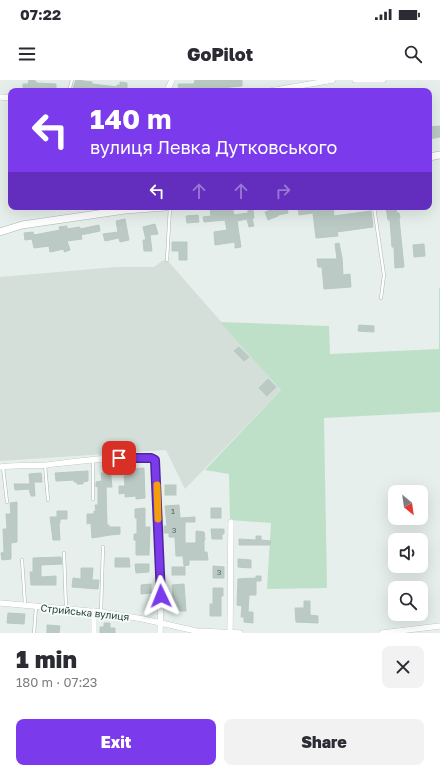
<!DOCTYPE html>
<meta charset="utf-8">
<style>
:root{--surface:#fff;--page:#f2f2f3;--text:#2b2b33;--muted:#7c7c81;--accent:#7c3aed}
body{margin:0;font-family:"Golos Text",sans-serif;background:var(--page);color:var(--text);height:100vh;display:flex;flex-direction:column;font-size:15px;white-space:nowrap}
*{box-sizing:border-box;margin:0}
p{font-size:13px;color:var(--muted)}
.icon{flex:none;width:22px;height:22px;fill:none;stroke:currentColor;stroke-width:2;stroke-linecap:round;stroke-linejoin:round}
.map{position:relative;height:553px;overflow:hidden}
.side{display:flex;flex-direction:column;background:var(--surface);flex:1}
.side>*{flex:none}
.guide{position:absolute;left:8px;top:8px;width:424px;height:122px;border-radius:8px;box-shadow:0 4px 16px #0002;background:#7c3aed;color:#fff;overflow:hidden}
.needle{width:26px;rotate:151deg}
.tools{position:absolute;left:388px;top:405px;display:grid;gap:8px}
.tools a{display:grid;place-items:center;width:40px;height:40px;border-radius:8px;background:var(--surface);box-shadow:0 4px 16px #0002;font-size:20px}
.pin{position:absolute;display:grid;place-items:center;width:34px;height:34px;color:#fff;margin:-17px;border-radius:8px;box-shadow:0 2px 6px #0006}
.me{position:absolute;width:44px;margin:-22px;rotate:358deg;stroke-linejoin:round;filter:drop-shadow(0 0 3px #0008)}
.turn{display:flex;align-items:center;gap:14px;height:84px;padding:0 16px;font-size:18px}
.turn .icon{width:52px;height:52px;stroke-width:2.5}
.turn b{display:block;font-size:28px;line-height:34px}
.lanes{display:flex;align-items:center;height:38px;padding:0 16px;background:#0003;justify-content:center;gap:20px;direction:ltr}
.lanes .off{opacity:.35}
.round{display:grid;place-items:center;flex:none;width:42px;height:42px;border-radius:8px;background:var(--page)}
.headline{display:flex;align-items:center;justify-content:space-between;height:68px;padding:0 16px}
h1{font-size:24px;font-weight:800;line-height:30px}
.cta{display:flex;gap:8px;margin-top:auto;padding:8px 16px}
.cta a{flex:1;height:46px;border-radius:8px;background:var(--accent);color:#fff;font-size:16px;font-weight:800;line-height:46px;text-align:center}
.cta a+a{background:var(--page);color:var(--text)}
.status{display:flex;justify-content:space-between;align-items:center;height:28px;padding:0 20px;background:var(--surface);direction:ltr}
.status svg{height:11px;fill:currentColor}
header{display:flex;justify-content:space-between;align-items:center;height:52px;padding:0 16px;background:var(--surface);font-size:18px;font-weight:800}
.map>svg:first-child{display:block}
.built{fill:#d4dfda}
.green{fill:#bfe0c8}
.building{fill:#bbcac4;stroke:#b8c9c2}
.lines{fill:none;stroke-linecap:round;stroke-linejoin:round}
.service-casing{stroke:#a8b8b2;stroke-width:3.5}
.minor-casing{stroke:#a8b8b2;stroke-width:6}
.tertiary-casing{stroke:#a8b8b2;stroke-width:8}
.service{stroke:#fff;stroke-width:2.5}
.minor{stroke:#fff;stroke-width:5.5}
.tertiary{stroke:#fff;stroke-width:7}
.route-casing{stroke:#51269a;stroke-width:10}
.route{stroke:#7c3aed;stroke-width:7}
.slow{stroke:#f59e0b;stroke-width:7}
.labels{text-anchor:middle;stroke-width:3.5;stroke-linejoin:round;paint-order:stroke}
.number-label{font-size:8px;fill:#4a645c}
.street-label{font-size:10px;fill:#24423a;stroke:#f7fbf9}
</style>
<div class="status"><b>07:22</b><svg viewBox="0 0 49 12"><path d="M0 12V9h3v3zM5 12V6h3v6zM10 12V3h3v9zM15 12V0h3v12zM26 1h20v11H26zM47 4h2v5h-2z"/></svg></div>
<header><svg class="icon" aria-label="menu" viewBox="0 0 24 24"><path d="M4 6h16M4 12h16M4 18h16"/></svg>GoPilot<svg class="icon" aria-label="search" viewBox="0 0 24 24"><circle cx="10" cy="10" r="6"/><path d="M15 15l6 6"/></svg></header>
<div class="map">
<svg width="440" height="553" viewBox="0 0 440 553">
<rect width="100%" height="100%" fill="#e6efeb"/>
<path class="built" d="M167,180L281,310L185,409L166,370L0,381V197L116,187H154L162,181Z"/>
<path class="green" d="M439,208H440V332L324,338L327,508L267,509L271,443L230,440L229,394L205,390L281,310L220,242L329,246L330,274L439,269Z"/>
<g class="building">
<path d="M29,0L36,1V3L56,4V11L23,9V4H28Z"/>
<path d="M76,0L92,2V4L117,7V5H120V2L127,3V11H81L73,8Z"/>
<path d="M195,0H242V6L210,9V11L189,9V11H179L178,4H194Z"/>
<path d="M440,46V57L429,59V47Z"/>
<path d="M221,127H232L234,135L248,133V130H253L254,138L252,139L254,146L249,147L247,139L237,141L241,167L235,168V162L215,165L214,152L227,150L225,140L204,142L203,137L211,136L210,129Z"/>
<path d="M279,127H287L288,133L278,135V136L268,140L265,132Z"/>
<path d="M298,127H333L334,136L371,131L373,147L337,152L338,156L316,158L313,133L299,135Z"/>
<path d="M386,127H396L397,133H399L400,138H399L404,187L395,188L394,167H392L390,140H388Z"/>
<path d="M198,135L199,142L187,143L186,136Z"/>
<path d="M125,139L129,160L120,162L119,158L105,161L103,154L118,152L116,141Z"/>
<path d="M155,144L158,154L150,155L152,171H144L143,160H146L143,147Z"/>
<path d="M99,145L100,151L81,155L82,159L67,161L70,170L64,172V169L50,172L49,166L34,168L32,159L25,160L24,153L33,152L34,155L60,150L59,147L67,146V149L80,147V149Z"/>
<path d="M172,162H187V180H179V171H172Z"/>
<path d="M339,163L342,178L343,195L350,194L351,207L324,209L322,187H318L317,179H337L335,164Z"/>
<path d="M424,164L425,176L414,177L413,165Z"/>
<path d="M359,245L374,246V252L358,251Z"/>
<path d="M239,267L249,277L244,281L234,271Z"/>
<path d="M268,299L276,307L267,316L259,308Z"/>
<path d="M144,388L145,418L136,419V416L125,417V413L119,414V406H125L124,396H127L126,389Z"/>
<path d="M103,389H110L112,407H106L107,445H109V447H120V454L110,455L92,458L91,443L87,444V434H94V431H96L95,425H98V406L96,407V402L102,401L101,393H103Z"/>
<path d="M88,391V401L83,402V404H77V402H74V400L56,401L55,393Z"/>
<path d="M41,393L42,402H34L35,416H31L29,409L15,410L14,404H30L29,394Z"/>
<rect x="165" y="405" width="11" height="10"/>
<path d="M17,422V462L11,463V479L2,480L1,473L4,472L3,449H7L6,434H11L10,423Z"/>
<path d="M179,425L180,438L195,437V442H185V463H196V451L204,452L205,460H204V472H207L208,480H189V485L184,486L183,476H176L175,457H169V453H164V446H167L165,426Z"/>
<path d="M145,428V447H150L149,475H136V460H134V454H137V438H135V429Z"/>
<rect x="211" y="428" width="10" height="10"/>
<path d="M57,431H67V439H60V443H59L60,460H53L50,437H57Z"/>
<path d="M211,449H224V454H222V459H212Z"/>
<path d="M256,456H261V460L271,461L270,465H239V459L256,460Z"/>
<path d="M61,477L62,484L41,485V497L56,496V505H31L30,492H33V478Z"/>
<path d="M115,478H129L130,487H115Z"/>
<path d="M238,479L251,480V488L238,487Z"/>
<path d="M135,484H149V492L136,493Z"/>
<path d="M213,486L224,487V498H213Z"/>
<rect x="172" y="487" width="13" height="8"/>
<path d="M81,488H93L92,500H99L98,509L72,507L73,498L81,499Z"/>
<path d="M256,496H261V501H256V515H249L248,532H253V543L244,542V537H241L242,526L237,525L238,499L256,498Z"/>
<path d="M151,504V513L141,514V505Z"/>
<path d="M184,504L186,531H174L172,505Z"/>
<path d="M213,508H223V516H221V536H210V524H213Z"/>
<path d="M304,521H310V535L318,536V543L296,542L295,528H304Z"/>
<path d="M8,533L25,534L24,544L7,543Z"/>
<path d="M104,543H110V548H115V553H100V547H104Z"/>
<path d="M47,545L60,546L59,553H47Z"/>
</g>
<g class="lines">
<defs>
<g id="service">
<path d="M69,11L72,0"/>
<path d="M374,127L384,195L381,218"/>
<path d="M167,180L170,127"/>
<path d="M93,381V419"/>
<path d="M45,385L48,420"/>
<path d="M3,387L7,422"/>
<path d="M64,473L66,528"/>
<path d="M22,480L25,524"/>
<path d="M101,532L103,467"/>
<path d="M34,553L36,527"/>
</g>
<g id="minor">
<path d="M355,0H383"/>
<path d="M167,11L172,0"/>
<path d="M270,11L333,0"/>
<path d="M0,17L11,18"/>
<path d="M0,387C15,385 31,386 46,385C66,383 142,372 155,380L161,516L160,553"/>
<path d="M0,523L101,532L143,539L196,551L240,553"/>
<path d="M230,552L231,442"/>
<path d="M94,553V531"/>
<path d="M382,553L440,546"/>
</g>
<g id="tertiary">
<path d="M429,77L440,75"/>
<path d="M0,152L22,145L125,130L165,127"/>
</g>
</defs>
<use href="#service" class="service-casing"/>
<use href="#minor" class="minor-casing"/>
<use href="#tertiary" class="tertiary-casing"/>
<use href="#service" class="service"/>
<use href="#minor" class="minor"/>
<use href="#tertiary" class="tertiary"/>
</g>
<g class="lines">
<defs>
<path id="route" d="M119,378H151L155,380L161,516"/>
</defs>
<use href="#route" class="route-casing"/>
<use href="#route" class="route"/>
<path class="slow" d="M157,405L158,439"/>
</g>
<g class="labels">
<g class="number-label">
<text x="173" y="434">1</text>
<text x="174" y="453">3</text>
<text x="219" y="495">3</text>
</g>
<g class="street-label">
<text transform="translate(85 532) rotate(6)" y="4">Стрийська вулиця</text>
</g>
</g>
</svg>
<div class="tools">
<a><svg class="needle" viewBox="-14 -14 28 28"><path d="M0-13l5 13h-10z" fill="#e53935"/><path d="M0 13l5-13h-10z" fill="#7c7c81"/></svg></a>
<a><svg class="icon" aria-label="sound" viewBox="0 0 24 24"><path d="M4 9h4l5-4v14l-5-4H4zM17 9q2 3 0 6"/></svg></a>
<a><svg class="icon" aria-label="search" viewBox="0 0 24 24"><circle cx="10" cy="10" r="6"/><path d="M15 15l6 6"/></svg></a>
</div>
<div class="pin" style="left:119px;top:378px;background:#d93025"><svg class="icon" aria-label="arrive" viewBox="0 0 24 24"><path d="M6 21V4h12l-3 4 3 4H6"/></svg></div>
<svg class="me" style="left:161px;top:516px" viewBox="-20 -20 40 40"><path d="M0-17L14 15 0 8-14 15z" fill="#7c3aed" stroke="#fff" stroke-width="4"/></svg>
<div class="guide">
<div class="turn"><svg class="icon" aria-label="left" viewBox="0 0 24 24"><path d="M17 20v-9H6M10 6l-5 5 5 5"/></svg><div><b>140 m</b>вулиця Левка Дутковського</div></div>
<div class="lanes"><svg class="icon" aria-label="left" viewBox="0 0 24 24"><path d="M17 20v-9H6M10 6l-5 5 5 5"/></svg><svg class="icon off" aria-label="ahead" viewBox="0 0 24 24"><path d="M12 20V5M6 11l6-6 6 6"/></svg><svg class="icon off" aria-label="ahead" viewBox="0 0 24 24"><path d="M12 20V5M6 11l6-6 6 6"/></svg><svg class="icon off" aria-label="right" viewBox="0 0 24 24"><path d="M7 20v-9h11M14 6l5 5-5 5"/></svg></div>
</div>
</div>
<section class="side">
<div class="headline"><div><h1>1 min</h1><p>180 m · 07:23</p></div><a class="round"><svg class="icon" aria-label="close" viewBox="0 0 24 24"><path d="M6 6l12 12M18 6L6 18"/></svg></a></div>
<div class="cta"><a>Exit</a><a>Share</a></div>
</section>
